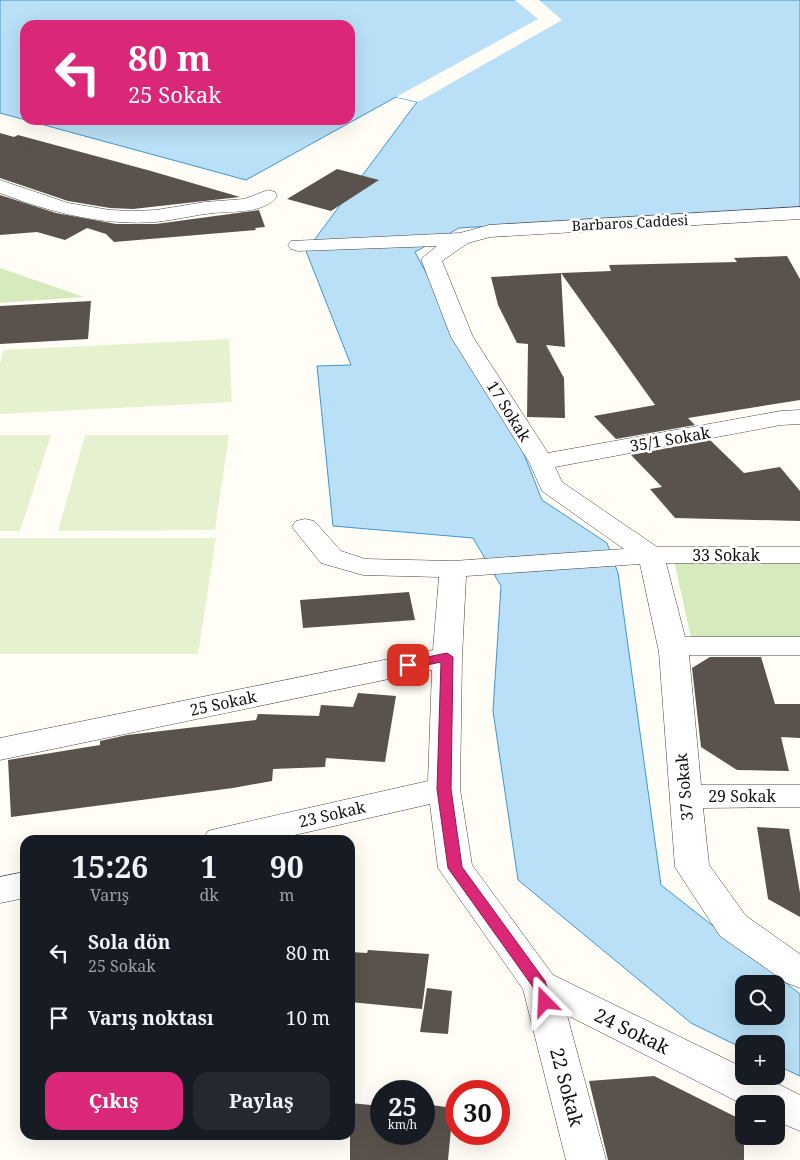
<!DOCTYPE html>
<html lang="tr">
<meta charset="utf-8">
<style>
:root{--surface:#171b24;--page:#242831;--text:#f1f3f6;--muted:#9ea1a6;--accent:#db2777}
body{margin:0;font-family:"Noto Serif",serif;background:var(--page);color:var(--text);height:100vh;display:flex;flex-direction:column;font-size:19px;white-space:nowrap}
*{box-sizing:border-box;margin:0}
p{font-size:16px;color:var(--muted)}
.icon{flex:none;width:28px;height:28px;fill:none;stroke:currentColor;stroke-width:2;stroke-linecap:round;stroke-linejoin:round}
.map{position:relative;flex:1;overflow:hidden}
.drawer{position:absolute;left:20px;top:835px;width:335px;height:305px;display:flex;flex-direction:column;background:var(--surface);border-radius:15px;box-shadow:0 5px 20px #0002}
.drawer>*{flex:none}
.top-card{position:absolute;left:20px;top:20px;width:335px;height:105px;border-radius:15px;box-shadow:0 5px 20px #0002;background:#db2777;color:#fff;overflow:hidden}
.buttons{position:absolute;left:735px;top:975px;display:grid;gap:10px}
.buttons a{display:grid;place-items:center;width:50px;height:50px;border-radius:10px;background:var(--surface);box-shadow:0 5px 20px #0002;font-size:25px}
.speed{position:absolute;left:370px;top:1080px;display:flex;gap:10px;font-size:25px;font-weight:700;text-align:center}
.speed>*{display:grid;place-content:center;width:65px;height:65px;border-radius:50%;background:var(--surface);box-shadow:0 5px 20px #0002;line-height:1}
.speed small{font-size:12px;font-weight:400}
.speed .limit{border:8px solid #d22;background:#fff;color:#111}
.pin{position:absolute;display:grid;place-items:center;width:42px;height:42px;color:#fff;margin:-21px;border-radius:10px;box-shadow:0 2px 8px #0006}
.me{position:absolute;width:55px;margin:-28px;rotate:339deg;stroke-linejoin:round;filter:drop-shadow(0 0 4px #0008)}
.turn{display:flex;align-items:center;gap:18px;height:105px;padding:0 25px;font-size:22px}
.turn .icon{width:65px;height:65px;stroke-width:2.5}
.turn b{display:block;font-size:35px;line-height:42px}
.eta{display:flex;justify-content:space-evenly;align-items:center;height:85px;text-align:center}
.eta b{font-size:30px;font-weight:700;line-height:35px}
.action{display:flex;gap:10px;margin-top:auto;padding:10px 25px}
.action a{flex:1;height:58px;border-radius:15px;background:var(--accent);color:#fff;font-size:20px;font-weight:700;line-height:58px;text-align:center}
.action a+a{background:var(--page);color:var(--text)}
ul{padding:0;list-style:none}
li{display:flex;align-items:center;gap:15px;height:65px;padding:0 25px}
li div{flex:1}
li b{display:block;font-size:19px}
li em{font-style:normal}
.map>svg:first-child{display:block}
.green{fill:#d5ebbd}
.pitch{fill:#e6f2cf}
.water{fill:#b9e0f7;stroke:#3f96cf;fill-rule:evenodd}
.pier{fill:#fffdf5}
.building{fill:#5a524d}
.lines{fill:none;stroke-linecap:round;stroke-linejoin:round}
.minor-casing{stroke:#444;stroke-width:1}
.minor{fill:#fff;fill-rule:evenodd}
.route{fill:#db2777;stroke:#8e194d}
.labels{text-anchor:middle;stroke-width:5;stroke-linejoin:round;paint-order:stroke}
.far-street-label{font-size:14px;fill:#111;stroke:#fff}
.street-label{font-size:16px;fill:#111;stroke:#fff}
.near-street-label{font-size:19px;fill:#111;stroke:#fff}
</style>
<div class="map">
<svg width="800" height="1160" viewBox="0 0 800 1160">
<rect width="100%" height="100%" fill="#fffdf5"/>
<g class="green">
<path d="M0,268L84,297L0,303Z"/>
<path d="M673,556H800V638H691Z"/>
</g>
<g class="pitch">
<path d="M229,339L232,402L0,414V364L3,350Z"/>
<path d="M0,435H51L20,531H0Z"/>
<path d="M85,435H229L215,530L58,531Z"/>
<path d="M0,538H216L198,654H0Z"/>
</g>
<path class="water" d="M0,0H800V207L459,228L415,252L470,355H485L542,500L607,543L618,573L661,885L800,994V1076L776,1065V1044H744V1049L691,1023L518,880L493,711L501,586L473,538L333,526L317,366L351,365L306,251L417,102L396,97L246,180L0,113ZM25,25H350V120H25ZM744,984H776V1016H744Z"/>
<path class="pier" d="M515,0H539L562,20L418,102L396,97L538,19Z"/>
<g class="building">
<path d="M0,133L14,137L18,135L151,171L240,197L133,209L110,208L68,201L0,178Z"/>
<path d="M337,169L379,180L331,211L287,199Z"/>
<path d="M0,195L56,213L116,224H156L259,210L265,227L255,228L256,230L114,242L106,234L87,228L65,240L37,232L0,235Z"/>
<path d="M787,256L800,279V400L688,418L695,425L616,439L594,416L655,405L561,273L611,271L609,265L737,262L734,258Z"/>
<path d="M561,273L565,347L546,345L564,378L565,418L527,417L528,344L517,343L498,305L491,277Z"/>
<path d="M91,301L88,339L0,344V306Z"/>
<path d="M710,440L744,473L780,467L800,491V521L675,518L650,489L662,487L631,455Z"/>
<path d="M409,592L415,620L303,628L300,600Z"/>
<path d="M710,657H761L775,704H800V738L781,737L789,771L737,770L701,747L692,668Z"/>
<path d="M358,693L396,696L385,762L326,758L325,767L273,769L272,781L233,788L11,817L8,760L100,745V741L127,735L256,720L258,714L319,716L321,705L353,707Z"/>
<path d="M757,827L789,829L800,893V917L768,899Z"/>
<path d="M368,950L429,954L422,1009L350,1002V952L367,953Z"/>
<path d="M427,988L452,991L448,1034L420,1032Z"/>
<path d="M654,1076L744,1121V1160H608L589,1081Z"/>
<path d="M350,1103L381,1106V1134H424V1104L453,1108L448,1160H350Z"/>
</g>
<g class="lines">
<defs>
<g id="minor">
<path d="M0,180L68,203L110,210L133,211L156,210L205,202L244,199L268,190L275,192L277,196C265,214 232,211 213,213C194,215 175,220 156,222C103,226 49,212 0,193Z"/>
<path d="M800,207V219L490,237L468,243L442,261L473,337L548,453L781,411L800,410V424L781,425L555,467L562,482L657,547H800V563H666L685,637H800V655H689L701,785H800V807L703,808L709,865L746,916L800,954V988L787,983L720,936L675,867L659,652L640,564L466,576L462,657L460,789L472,865L553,975L744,1068V1076H762L800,1095V1131L776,1121V1104L744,1105L567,1015L606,1160H566L523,989L438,868L430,804L273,840H203L208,831L220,828L428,781L432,670L0,760V738L433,650L439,577L363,575L321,563L292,527L296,521L305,519L314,521L341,551L365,559L453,561L624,549L542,491L529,462L451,337L421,259L437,246L298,251L291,249L288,245L291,241L460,233L489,225Z"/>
<path d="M25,872V898L0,903V877Z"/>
</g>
</defs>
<use href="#minor" class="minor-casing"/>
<use href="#minor" class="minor"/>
</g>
<path class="route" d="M447,653L453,657L451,789L462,867L545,981L552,1002L550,1007L545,1009L539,1007L533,987L448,868L437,789L441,662L408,669L402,665L408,661Z"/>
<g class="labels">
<g class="far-street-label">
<text transform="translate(630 223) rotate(-3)" y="5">Barbaros Caddesi</text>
</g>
<g class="street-label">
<text transform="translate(509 411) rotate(58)" y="6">17 Sokak</text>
<text transform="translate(670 439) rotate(-10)" y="6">35/1 Sokak</text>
<text x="726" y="561">33 Sokak</text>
<text transform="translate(223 703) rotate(-12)" y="6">25 Sokak</text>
<text transform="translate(684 787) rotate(-95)" y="6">37 Sokak</text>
<text x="742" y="802">29 Sokak</text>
<text transform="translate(332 814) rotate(-13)" y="6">23 Sokak</text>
</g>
<g class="near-street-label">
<text transform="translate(632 1031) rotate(26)" y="7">24 Sokak</text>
<text transform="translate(567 1087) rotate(75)" y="7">22 Sokak</text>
</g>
</g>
</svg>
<div class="buttons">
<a><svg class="icon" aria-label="search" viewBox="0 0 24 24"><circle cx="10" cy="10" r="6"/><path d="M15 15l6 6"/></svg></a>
<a>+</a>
<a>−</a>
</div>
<div class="speed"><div>25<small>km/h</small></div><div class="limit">30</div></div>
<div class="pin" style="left:408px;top:665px;background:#d93025"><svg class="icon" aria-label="arrive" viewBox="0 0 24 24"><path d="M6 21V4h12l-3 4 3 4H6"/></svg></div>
<svg class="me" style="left:545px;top:1002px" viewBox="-20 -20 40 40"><path d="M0-17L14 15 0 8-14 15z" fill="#db2777" stroke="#fff" stroke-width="4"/></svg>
<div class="top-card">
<div class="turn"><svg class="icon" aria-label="left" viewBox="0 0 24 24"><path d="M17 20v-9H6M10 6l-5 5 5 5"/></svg><div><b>80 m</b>25 Sokak</div></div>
</div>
<section class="drawer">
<div class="eta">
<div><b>15:26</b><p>Varış</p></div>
<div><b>1</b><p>dk</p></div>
<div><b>90</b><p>m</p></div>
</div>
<ul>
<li><svg class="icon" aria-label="left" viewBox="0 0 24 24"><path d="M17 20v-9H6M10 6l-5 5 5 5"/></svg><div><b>Sola dön</b><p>25 Sokak</p></div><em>80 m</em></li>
<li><svg class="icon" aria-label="arrive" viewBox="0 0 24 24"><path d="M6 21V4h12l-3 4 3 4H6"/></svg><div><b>Varış noktası</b></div><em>10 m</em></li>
</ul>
<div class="action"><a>Çıkış</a><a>Paylaş</a></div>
</section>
</div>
